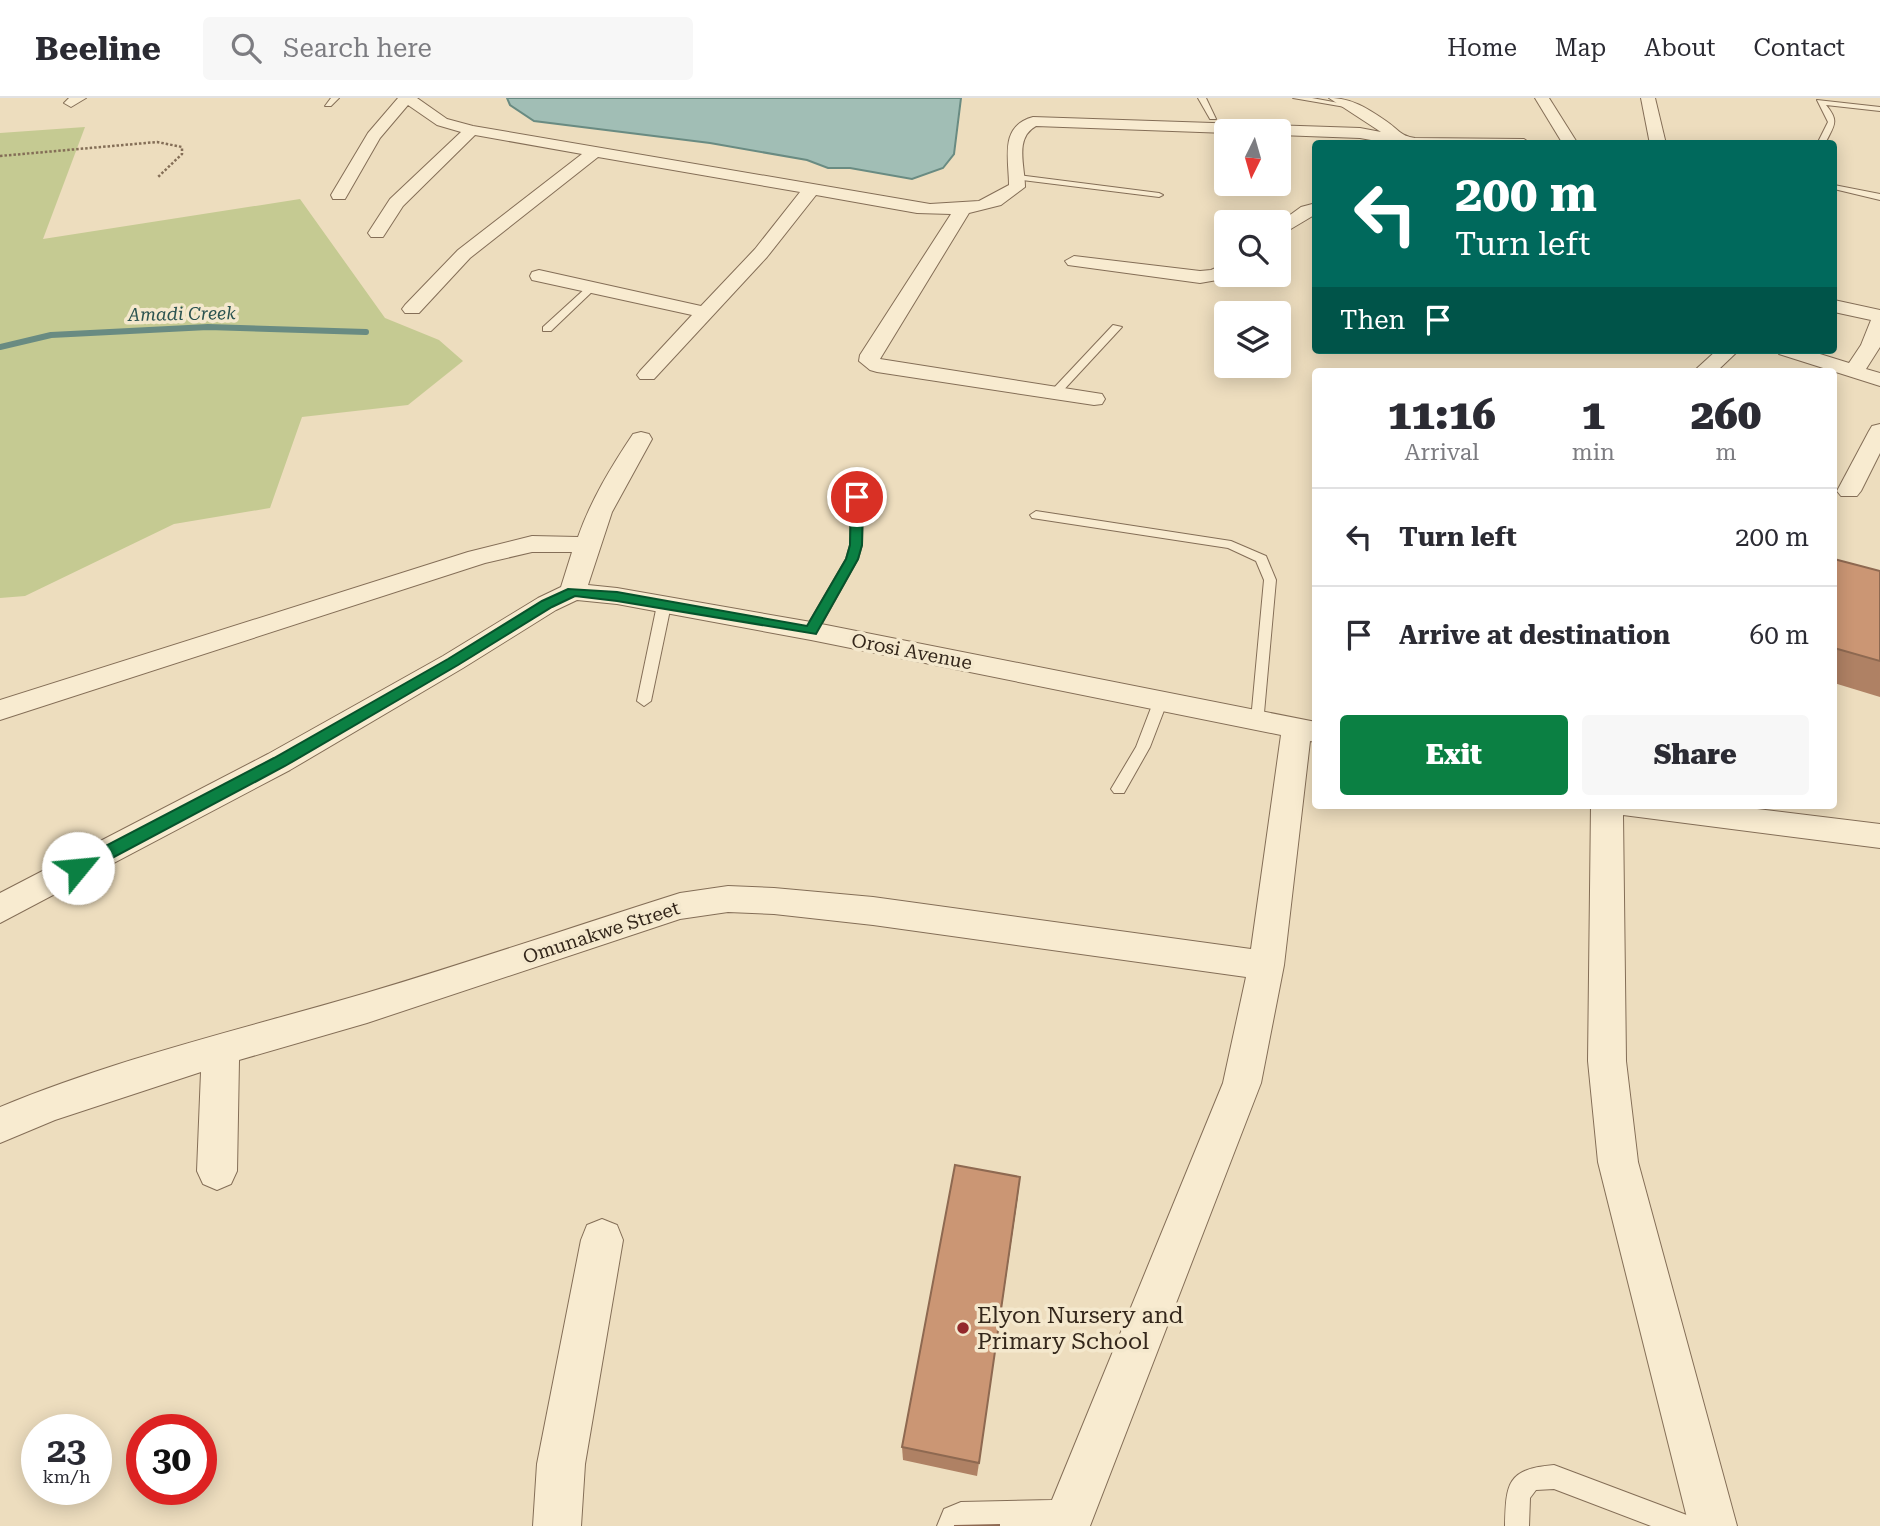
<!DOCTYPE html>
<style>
:root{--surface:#fff;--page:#f7f7f7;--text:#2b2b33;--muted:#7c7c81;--line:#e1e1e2;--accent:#0b8043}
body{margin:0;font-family:"Roboto Serif",serif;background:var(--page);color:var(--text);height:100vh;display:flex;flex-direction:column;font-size:26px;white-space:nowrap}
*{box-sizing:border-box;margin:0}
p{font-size:23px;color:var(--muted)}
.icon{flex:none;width:38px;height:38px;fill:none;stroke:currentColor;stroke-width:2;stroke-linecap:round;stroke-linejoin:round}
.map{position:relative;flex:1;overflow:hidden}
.sheet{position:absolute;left:1312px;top:270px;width:525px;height:441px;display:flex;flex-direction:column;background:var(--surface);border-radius:7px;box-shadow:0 4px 18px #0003}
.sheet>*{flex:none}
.guide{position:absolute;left:1312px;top:42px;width:525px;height:214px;border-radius:7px;box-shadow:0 4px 18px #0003;background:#00695c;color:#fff;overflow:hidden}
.needle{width:46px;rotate:185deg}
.tools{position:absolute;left:1214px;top:21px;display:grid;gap:14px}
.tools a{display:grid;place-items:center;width:77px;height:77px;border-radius:7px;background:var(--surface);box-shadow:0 4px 18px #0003;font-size:35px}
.speed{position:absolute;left:21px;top:1316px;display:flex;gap:14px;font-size:35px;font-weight:700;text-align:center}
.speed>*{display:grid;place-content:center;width:91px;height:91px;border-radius:50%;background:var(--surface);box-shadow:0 4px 18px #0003;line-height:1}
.speed small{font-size:18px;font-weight:400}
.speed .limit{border:10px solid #d22;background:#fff;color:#111}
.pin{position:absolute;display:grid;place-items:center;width:60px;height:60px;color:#fff;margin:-30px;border:4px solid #fff;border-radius:50%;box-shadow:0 2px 7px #0007}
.me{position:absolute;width:77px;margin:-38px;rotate:62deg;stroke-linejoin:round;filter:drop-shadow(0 0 5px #0008)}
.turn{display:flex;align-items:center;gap:24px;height:147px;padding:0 28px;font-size:32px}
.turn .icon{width:91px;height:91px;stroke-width:2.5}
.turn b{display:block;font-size:49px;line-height:60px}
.then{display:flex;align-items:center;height:66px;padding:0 28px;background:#0003;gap:14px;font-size:26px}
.eta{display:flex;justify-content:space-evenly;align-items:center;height:119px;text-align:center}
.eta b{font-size:42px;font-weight:800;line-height:49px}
.cta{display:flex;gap:14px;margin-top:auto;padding:14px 28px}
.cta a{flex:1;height:80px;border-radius:7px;background:var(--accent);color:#fff;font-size:28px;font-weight:800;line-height:80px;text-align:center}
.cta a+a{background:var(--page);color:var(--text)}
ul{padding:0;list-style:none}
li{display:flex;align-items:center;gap:21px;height:98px;padding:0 28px;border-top:2px solid var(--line)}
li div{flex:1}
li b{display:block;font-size:26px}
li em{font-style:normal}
header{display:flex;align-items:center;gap:42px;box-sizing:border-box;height:98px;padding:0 35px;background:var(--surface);border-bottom:2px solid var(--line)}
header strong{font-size:33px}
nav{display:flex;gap:38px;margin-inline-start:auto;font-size:24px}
.search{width:490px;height:63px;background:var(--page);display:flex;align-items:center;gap:18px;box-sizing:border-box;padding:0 24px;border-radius:7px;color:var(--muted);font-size:26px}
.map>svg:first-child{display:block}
.green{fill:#c5ca92}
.water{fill:#a1beb5;stroke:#698b82;stroke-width:2}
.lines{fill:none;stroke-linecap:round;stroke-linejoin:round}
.stream{stroke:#698b82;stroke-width:6}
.lane-casing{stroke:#846e57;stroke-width:2}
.street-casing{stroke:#846e57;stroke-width:2}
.path{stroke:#846e57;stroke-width:2.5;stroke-dasharray:2.5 2;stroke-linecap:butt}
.lane{fill:#f8ebd0;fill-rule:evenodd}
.street{fill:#f8ebd0;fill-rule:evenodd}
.wall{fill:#af8164}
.shaded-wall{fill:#8e6951}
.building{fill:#cb9674;stroke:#8e6951;stroke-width:2}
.route{fill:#0b8043;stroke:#07532c;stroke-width:2}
.poi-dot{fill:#92282b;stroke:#f4e8cd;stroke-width:2.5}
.labels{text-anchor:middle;stroke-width:7;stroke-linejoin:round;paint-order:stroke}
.far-water-label{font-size:18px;font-style:italic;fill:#2b5350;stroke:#f4e8cd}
.street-label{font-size:19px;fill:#34271b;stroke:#f4e8cd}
.near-poi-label{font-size:23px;fill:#34271b;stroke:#f4e8cd;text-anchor:start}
</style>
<header>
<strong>Beeline</strong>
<div class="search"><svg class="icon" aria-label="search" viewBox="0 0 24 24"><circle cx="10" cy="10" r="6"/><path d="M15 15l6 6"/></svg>Search here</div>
<nav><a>Home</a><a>Map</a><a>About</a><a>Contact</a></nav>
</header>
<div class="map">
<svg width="1880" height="1428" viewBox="0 0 1880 1428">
<rect width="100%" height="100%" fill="#edddbe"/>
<path class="green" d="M85,29L43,141L300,101L385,220L439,242L463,263L408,307L302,319L270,410L174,426L25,498L0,500V35Z"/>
<path class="water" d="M507,0H961L954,56L943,70L912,81L850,70H828L807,62L710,45L534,23L510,7Z"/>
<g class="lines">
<path class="stream" d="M0,249L51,237L208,229L366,234"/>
<defs>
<g id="lane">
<path d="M331,0H339L331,8H325Z"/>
<path d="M1198,0H1206L1216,21H1210Z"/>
<path d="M1293,0H1312L1355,8L1351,10Z"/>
<path d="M1817,2L1880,9V13L1826,7C1840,24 1834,27 1825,46H1817L1828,24Z"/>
<path d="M1018,77L1159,95L1163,97L1159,99L1015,81Z"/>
<path d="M1834,87L1880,96V102L1834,91Z"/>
<path d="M588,188L596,190L551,233H543V229Z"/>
<path d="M1113,227L1122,229L1059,297H1051V293Z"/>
<path d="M857,395L863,399L862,447L858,461L816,536H806L804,533L846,461L850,447L851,399Z"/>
<path d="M1036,413L1231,443L1266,458L1276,482L1263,626H1253L1251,622L1264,482L1256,463L1228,450L1032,420L1030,417Z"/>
<path d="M664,503L671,507L651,603L644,608L637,603L657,507Z"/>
<path d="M1161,597L1168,602L1150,649L1124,695H1114L1111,691L1136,649L1154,602Z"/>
<path d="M1554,1367L1692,1419L1695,1428H1651L1554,1391L1536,1392L1530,1400L1529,1428H1505C1506,1385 1507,1371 1554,1367Z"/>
</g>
<g id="street">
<path d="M69,0H86L71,9L64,5Z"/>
<path d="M398,0H417L447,21L473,28L930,106L979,103L1009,87C1009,61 999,28 1033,19L1360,30L1381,34L1329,0C1352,0 1367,10 1386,23C1398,31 1400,38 1415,40L1524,41L1531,46H1393L1360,40L1279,37V33L1227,35L1036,28C1014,40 1025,68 1025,89L1001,107L969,115L880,261L1102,296L1105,301L1102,306L1094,307L877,274L870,272L859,263L860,257L951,116L917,115L816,97L767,159L654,281H640L637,277L640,273L692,217L532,182L530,178L532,174L539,172L701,208L755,151L800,94L598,59L470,160L419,215H405L402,211L405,207L458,152L582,56L475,37L403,108L383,139H371L368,135L390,101L461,34L437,27L408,7L380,40L345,101H333L331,97L368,35Z"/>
<path d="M1535,0H1549L1578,46H1563Z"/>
<path d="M1641,0H1655L1666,46H1650Z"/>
<path d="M1316,105V116L1279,138V125L1301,109Z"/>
<path d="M1074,158L1200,173L1211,172L1227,165V177H1229L1223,181L1200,185L1068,167L1065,163Z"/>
<path d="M1834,202L1880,212V249L1866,271L1880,275V288L1779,256L1776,252H1807L1849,265L1861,247L1871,222L1834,214Z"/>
<path d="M1717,252H1739L1717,273H1694Z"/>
<path d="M1880,326V355L1861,393L1857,398H1841L1837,393L1869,333L1872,328Z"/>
<path d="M641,334L649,336L652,341L612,414L588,487L617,490L811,524L1316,624V644L1310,643L1284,867L1261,985L1090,1428H937L944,1411L961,1404L1052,1402L1223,985L1246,879L873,827L774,816L728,814L680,821L367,925L239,962L237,1073L231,1086L217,1092L203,1086L197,1073L201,974L55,1022L0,1045V1009C118,960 243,931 366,895C471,864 575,828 680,795L728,788L774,790L873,799L1251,851L1281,637L811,542L617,506L577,502L556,512L463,570L290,672L0,825V795L268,656L443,558L538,500L561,489L572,454H532L485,465L0,622V602L468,454L532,438L578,439C591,402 611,369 633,336Z"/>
<path d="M1591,707H1724L1880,726V750L1623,717L1626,963L1638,1064L1737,1428H1689L1598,1064L1588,963Z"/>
<path d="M602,1121L617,1127L623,1142L585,1366L581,1428H533L537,1366L581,1142L587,1127Z"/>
</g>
</defs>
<use href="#lane" class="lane-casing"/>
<use href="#street" class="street-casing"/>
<path class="path" d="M0,58L157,44L182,49V56L157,80"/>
<use href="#lane" class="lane"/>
<use href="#street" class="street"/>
</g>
<g class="wall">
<path d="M1834,461L1880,473V599L1834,585Z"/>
<path d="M1018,1097L977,1378L903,1362L902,1349Z"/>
</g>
<path class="shaded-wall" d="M1020,1079L1018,1097L977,1378L979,1365Z"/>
<g class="building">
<path d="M1834,461L1880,473V563L1834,550Z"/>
<path d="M955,1067L1020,1079L979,1365L902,1349Z"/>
<path d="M999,1427V1428H954Z"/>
</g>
<path class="route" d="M857,395L863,399L862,447L858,461L816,536L617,503L575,498L552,509L458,567L285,668L84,775H73L70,770L73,765L274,660L448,561L542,503L568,491L617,494L807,528L846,461L850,447L851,399Z"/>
<circle class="poi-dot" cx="963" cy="1230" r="7"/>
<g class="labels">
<g class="far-water-label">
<text transform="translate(182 216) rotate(-1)" y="6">Amadi Creek</text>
</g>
<g class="street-label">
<text transform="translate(912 553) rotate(11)" y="7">Orosi Avenue</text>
<text transform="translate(601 834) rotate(-18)" y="7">Omunakwe Street</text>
</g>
<g class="near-poi-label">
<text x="977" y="1225">Elyon Nursery and<tspan x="977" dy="26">Primary School</tspan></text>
</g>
</g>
</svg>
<div class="tools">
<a><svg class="needle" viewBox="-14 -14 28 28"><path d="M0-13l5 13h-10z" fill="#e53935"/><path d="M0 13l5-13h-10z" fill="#7c7c81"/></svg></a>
<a><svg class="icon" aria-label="search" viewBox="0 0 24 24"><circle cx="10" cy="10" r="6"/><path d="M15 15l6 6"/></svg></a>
<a><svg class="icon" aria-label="layers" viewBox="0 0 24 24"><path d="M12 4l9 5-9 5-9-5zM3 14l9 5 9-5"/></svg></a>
</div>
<div class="speed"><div>23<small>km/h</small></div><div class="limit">30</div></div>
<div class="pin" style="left:857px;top:399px;background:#d93025"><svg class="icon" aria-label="arrive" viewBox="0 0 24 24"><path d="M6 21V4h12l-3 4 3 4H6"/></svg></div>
<svg class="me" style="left:78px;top:770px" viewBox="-20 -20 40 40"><circle r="19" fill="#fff"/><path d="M0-13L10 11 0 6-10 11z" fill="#0b8043"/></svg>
<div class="guide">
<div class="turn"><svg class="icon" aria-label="left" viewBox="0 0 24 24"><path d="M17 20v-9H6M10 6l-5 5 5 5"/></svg><div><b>200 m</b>Turn left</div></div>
<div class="then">Then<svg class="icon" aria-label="arrive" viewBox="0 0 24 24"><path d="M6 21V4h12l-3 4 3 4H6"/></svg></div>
</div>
<section class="sheet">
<div class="eta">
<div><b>11:16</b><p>Arrival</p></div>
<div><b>1</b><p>min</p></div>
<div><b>260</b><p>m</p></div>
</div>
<ul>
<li><svg class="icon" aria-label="left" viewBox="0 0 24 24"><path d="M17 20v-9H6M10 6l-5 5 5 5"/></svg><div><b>Turn left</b></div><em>200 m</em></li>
<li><svg class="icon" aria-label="arrive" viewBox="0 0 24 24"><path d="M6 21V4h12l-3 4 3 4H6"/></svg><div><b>Arrive at destination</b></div><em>60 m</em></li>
</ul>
<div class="cta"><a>Exit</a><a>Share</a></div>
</section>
</div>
